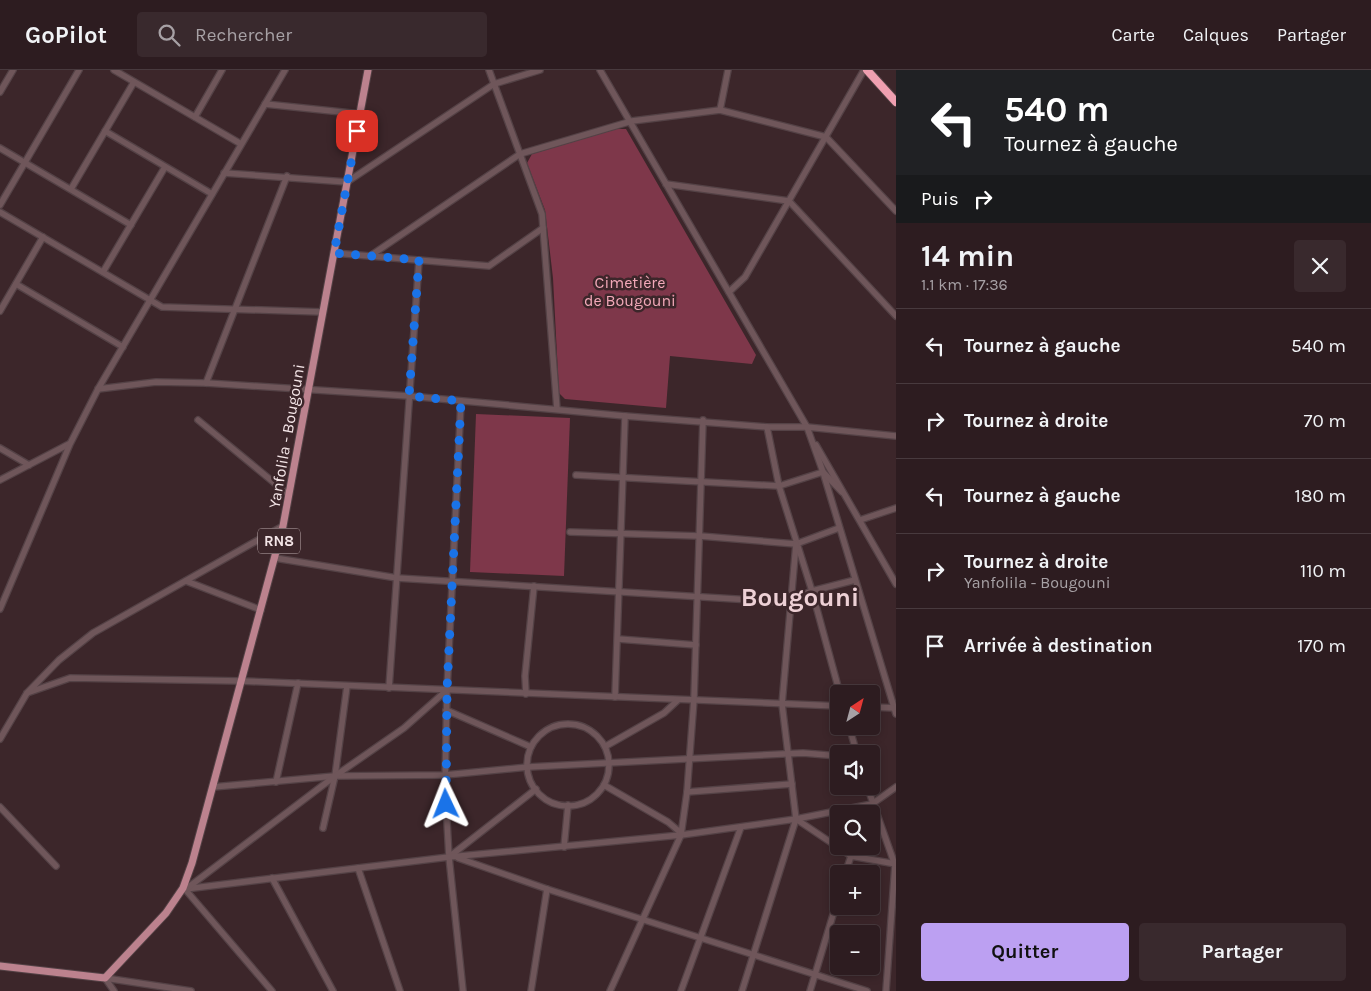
<!DOCTYPE html>
<html lang="fr">
<meta charset="utf-8">
<style>
:root{--surface:#2d1c20;--page:#39292d;--text:#f1f3f6;--muted:#a7a1a5;--line:#483a3e;--accent:#bca0f2}
body{margin:0;font-family:Karla,sans-serif;background:var(--page);color:var(--text);height:100vh;display:flex;flex-direction:column;font-size:19px;white-space:nowrap}
*{box-sizing:border-box;margin:0}
p{font-size:16px;color:var(--muted)}
.icon{flex:none;width:28px;height:28px;fill:none;stroke:currentColor;stroke-width:2;stroke-linecap:round;stroke-linejoin:round}
.map{position:relative;flex:1;overflow:hidden}
.details{display:flex;flex-direction:column;background:var(--surface);width:475px}
.details>*{flex:none}
.guide{background:#202124;color:#fff;overflow:hidden}
.needle{width:32px;rotate:36deg}
.controls{position:absolute;left:830px;top:615px;display:grid;gap:10px}
.controls a{display:grid;place-items:center;width:50px;height:50px;border-radius:5px;background:var(--surface);box-shadow:0 2px 8px #0003,0 0 0 1px var(--line);font-size:25px}
.pin{position:absolute;display:grid;place-items:center;width:42px;height:42px;color:#fff;margin:-21px;border-radius:10px;box-shadow:0 2px 8px #0006}
.me{position:absolute;width:55px;margin:-28px;rotate:358deg;stroke-linejoin:round;filter:drop-shadow(0 0 4px #0008)}
.turn{display:flex;align-items:center;gap:18px;height:105px;padding:0 25px;font-size:22px}
.turn .icon{width:65px;height:65px;stroke-width:2.5}
.turn b{display:block;font-size:35px;line-height:42px}
.then{display:flex;align-items:center;height:48px;padding:0 25px;background:#0003;gap:10px;font-size:19px}
.round{display:grid;place-items:center;flex:none;width:52px;height:52px;border-radius:5px;background:var(--page)}
.headline{display:flex;align-items:center;justify-content:space-between;height:85px;padding:0 25px}
h1{font-size:30px;font-weight:700;line-height:38px}
.cta{display:flex;gap:10px;margin-top:auto;padding:10px 25px}
.cta a{flex:1;height:58px;border-radius:5px;background:var(--accent);color:#111;font-size:20px;font-weight:700;line-height:58px;text-align:center}
.cta a+a{background:var(--page);color:var(--text)}
ul{padding:0;list-style:none}
li{display:flex;align-items:center;gap:15px;height:75px;padding:0 25px;border-top:1px solid var(--line)}
li div{flex:1}
li b{display:block;font-size:19px}
li em{font-style:normal}
header{display:flex;align-items:center;gap:30px;box-sizing:border-box;height:70px;padding:0 25px;background:var(--surface);border-bottom:1px solid var(--line)}
header strong{font-size:24px}
nav{display:flex;gap:28px;margin-inline-start:auto;font-size:18px}
.search{width:350px;height:45px;background:var(--page);display:flex;align-items:center;gap:12px;box-sizing:border-box;padding:0 18px;border-radius:5px;color:var(--muted);font-size:19px}
main{display:flex;flex:1;min-height:0}
.map>svg:first-child{display:block}
.green{fill:#7e374a}
.lines{fill:none;stroke-linecap:round;stroke-linejoin:round}
.minor-casing{stroke:#544246;stroke-width:8}
.major-casing{stroke:#544246;stroke-width:9}
.highway-casing{stroke:#544246;stroke-width:10}
.minor{stroke:#6f565a;stroke-width:5.5}
.major{stroke:#bc828e;stroke-width:7}
.highway{stroke:#ef9fb0;stroke-width:8}
.route{stroke:#1a73e8;stroke-width:9;stroke-dasharray:0 16.2}
.labels{text-anchor:middle;stroke-width:5;stroke-linejoin:round;paint-order:stroke}
.shield{fill:#3c262a;stroke:#bdacae;stroke-width:1}
.shield-label{font-size:15px;font-weight:bold;fill:#f4e5e7}
.park-label{font-size:16px;fill:#f2a8b8;stroke:#3c262a}
.street-label{font-size:16px;fill:#f4e5e7;stroke:#3c262a}
.town-label{font-size:26px;font-weight:bold;fill:#edd0d5;stroke:#3c262a}
</style>
<header>
<strong>GoPilot</strong>
<div class="search"><svg class="icon" aria-label="search" viewBox="0 0 24 24"><circle cx="10" cy="10" r="6"/><path d="M15 15l6 6"/></svg>Rechercher</div>
<nav><a>Carte</a><a>Calques</a><a>Partager</a></nav>
</header>
<main>
<div class="map">
<svg width="896" height="921" viewBox="0 0 896 921">
<rect width="100%" height="100%" fill="#3c262a"/>
<g class="green">
<path d="M616,59H626L756,285L752,294L670,286L666,338L565,329L559,323L553,208L545,140L527,93L532,84Z"/>
<path d="M476,344L570,348L564,506L470,502Z"/>
</g>
<g class="lines">
<defs>
<g id="minor">
<path d="M114,0L241,74"/>
<path d="M489,0L542,144L557,339"/>
<path d="M600,0L807,357L823,402L896,644"/>
<path d="M0,22L13,0"/>
<path d="M265,34L361,44"/>
<path d="M720,40L728,0"/>
<path d="M195,47L222,0"/>
<path d="M105,61L212,124"/>
<path d="M0,78L131,155"/>
<path d="M224,103L347,112L494,14L540,0"/>
<path d="M666,114L789,131L896,246"/>
<path d="M71,119L134,12"/>
<path d="M0,135L79,0"/>
<path d="M0,142L162,237L323,242"/>
<path d="M334,183L489,196L543,158"/>
<path d="M370,186L520,84L632,51L720,40L826,67L896,141"/>
<path d="M103,202L165,97"/>
<path d="M16,214L123,277"/>
<path d="M729,222L745,207L864,0"/>
<path d="M0,241L43,167"/>
<path d="M206,313L287,106"/>
<path d="M98,319L156,312L206,313L409,326L625,346L767,357H807L896,366"/>
<path d="M461,331L447,620L445,717L449,787L463,921"/>
<path d="M198,350L289,425"/>
<path d="M767,357L779,416L812,521L840,624"/>
<path d="M816,375L896,514"/>
<path d="M0,378L29,395"/>
<path d="M576,405L779,416L823,402L842,422"/>
<path d="M0,410L69,374"/>
<path d="M860,450L896,438"/>
<path d="M570,462L700,466L796,474L839,458"/>
<path d="M275,488L397,508L783,532L812,521L855,510"/>
<path d="M186,511L261,540"/>
<path d="M0,539L70,374L98,319L285,0"/>
<path d="M618,569L696,575"/>
<path d="M389,618L419,190"/>
<path d="M27,623L70,608L241,611L839,636"/>
<path d="M526,624L525,606L534,516"/>
<path d="M615,627L625,346"/>
<path d="M871,637L896,638"/>
<path d="M446,640L531,677"/>
<circle cx="568" cy="695" r="41"/>
<path d="M849,656L857,684"/>
<path d="M0,669L27,623L59,590L93,563L283,456"/>
<path d="M606,676L664,643L678,630"/>
<path d="M276,712L298,613"/>
<path d="M604,715L668,752L681,763"/>
<path d="M867,716L895,795L886,921"/>
<path d="M213,717L335,706L445,705L528,697L803,683L839,686"/>
<path d="M687,722L792,714"/>
<path d="M0,737L56,796"/>
<path d="M796,749L851,786L896,794"/>
<path d="M323,758L335,706L347,616"/>
<path d="M564,777L568,735"/>
<path d="M449,787L536,719"/>
<path d="M458,788L547,819L867,921"/>
<path d="M358,798L400,921"/>
<path d="M845,804L851,786"/>
<path d="M272,808L333,921"/>
<path d="M183,818L185,819L449,787L681,765L796,749L872,734L896,717"/>
<path d="M184,818L272,921"/>
<path d="M186,819L335,706L404,658L447,620"/>
<path d="M105,908L191,921"/>
<path d="M105,908L114,921"/>
<path d="M531,921L547,819"/>
<path d="M610,921L681,765L687,722L694,629L703,350"/>
<path d="M681,921L741,757"/>
<path d="M742,921L796,749L782,634L796,474"/>
<path d="M810,921L839,825"/>
</g>
<path id="major" d="M0,896L105,908L166,843L183,818L192,793L283,456L368,0"/>
<path id="highway" d="M867,0L896,32"/>
</defs>
<use href="#minor" class="minor-casing"/>
<use href="#major" class="major-casing"/>
<use href="#highway" class="highway-casing"/>
<use href="#minor" class="minor"/>
<use href="#major" class="major"/>
<use href="#highway" class="highway"/>
</g>
<g class="lines">
<path class="route" d="M357,61L334,183L419,190L409,326L461,331L447,620L446,734"/>
</g>
<g class="labels">
<rect class="shield" x="258" y="458.5" width="42" height="25" rx="4"/>
<g class="shield-label">
<text x="279" y="476">RN8</text>
</g>
<g class="park-label">
<text x="630" y="218">Cimetière<tspan x="630" dy="18">de Bougouni</tspan></text>
</g>
<g class="street-label">
<text transform="translate(286 366) rotate(-80)" y="6">Yanfolila - Bougouni</text>
</g>
<g class="town-label">
<text x="800" y="536">Bougouni</text>
</g>
</g>
</svg>
<div class="controls">
<a><svg class="needle" viewBox="-14 -14 28 28"><path d="M0-13l5 13h-10z" fill="#e53935"/><path d="M0 13l5-13h-10z" fill="#a7a1a5"/></svg></a>
<a><svg class="icon" aria-label="sound" viewBox="0 0 24 24"><path d="M4 9h4l5-4v14l-5-4H4zM17 9q2 3 0 6"/></svg></a>
<a><svg class="icon" aria-label="search" viewBox="0 0 24 24"><circle cx="10" cy="10" r="6"/><path d="M15 15l6 6"/></svg></a>
<a>+</a>
<a>−</a>
</div>
<div class="pin" style="left:357px;top:61px;background:#d93025"><svg class="icon" aria-label="arrive" viewBox="0 0 24 24"><path d="M6 21V4h12l-3 4 3 4H6"/></svg></div>
<svg class="me" style="left:446px;top:734px" viewBox="-20 -20 40 40"><path d="M0-17L14 15 0 8-14 15z" fill="#1a73e8" stroke="#fff" stroke-width="4"/></svg>
</div>
<section class="details">
<div class="guide">
<div class="turn"><svg class="icon" aria-label="left" viewBox="0 0 24 24"><path d="M17 20v-9H6M10 6l-5 5 5 5"/></svg><div><b>540 m</b>Tournez à gauche</div></div>
<div class="then">Puis<svg class="icon" aria-label="right" viewBox="0 0 24 24"><path d="M7 20v-9h11M14 6l5 5-5 5"/></svg></div>
</div>
<div class="headline"><div><h1>14 min</h1><p>1.1 km · 17:36</p></div><a class="round"><svg class="icon" aria-label="close" viewBox="0 0 24 24"><path d="M6 6l12 12M18 6L6 18"/></svg></a></div>
<ul>
<li><svg class="icon" aria-label="left" viewBox="0 0 24 24"><path d="M17 20v-9H6M10 6l-5 5 5 5"/></svg><div><b>Tournez à gauche</b></div><em>540 m</em></li>
<li><svg class="icon" aria-label="right" viewBox="0 0 24 24"><path d="M7 20v-9h11M14 6l5 5-5 5"/></svg><div><b>Tournez à droite</b></div><em>70 m</em></li>
<li><svg class="icon" aria-label="left" viewBox="0 0 24 24"><path d="M17 20v-9H6M10 6l-5 5 5 5"/></svg><div><b>Tournez à gauche</b></div><em>180 m</em></li>
<li><svg class="icon" aria-label="right" viewBox="0 0 24 24"><path d="M7 20v-9h11M14 6l5 5-5 5"/></svg><div><b>Tournez à droite</b><p>Yanfolila - Bougouni</p></div><em>110 m</em></li>
<li><svg class="icon" aria-label="arrive" viewBox="0 0 24 24"><path d="M6 21V4h12l-3 4 3 4H6"/></svg><div><b>Arrivée à destination</b></div><em>170 m</em></li>
</ul>
<div class="cta"><a>Quitter</a><a>Partager</a></div>
</section>
</main>
